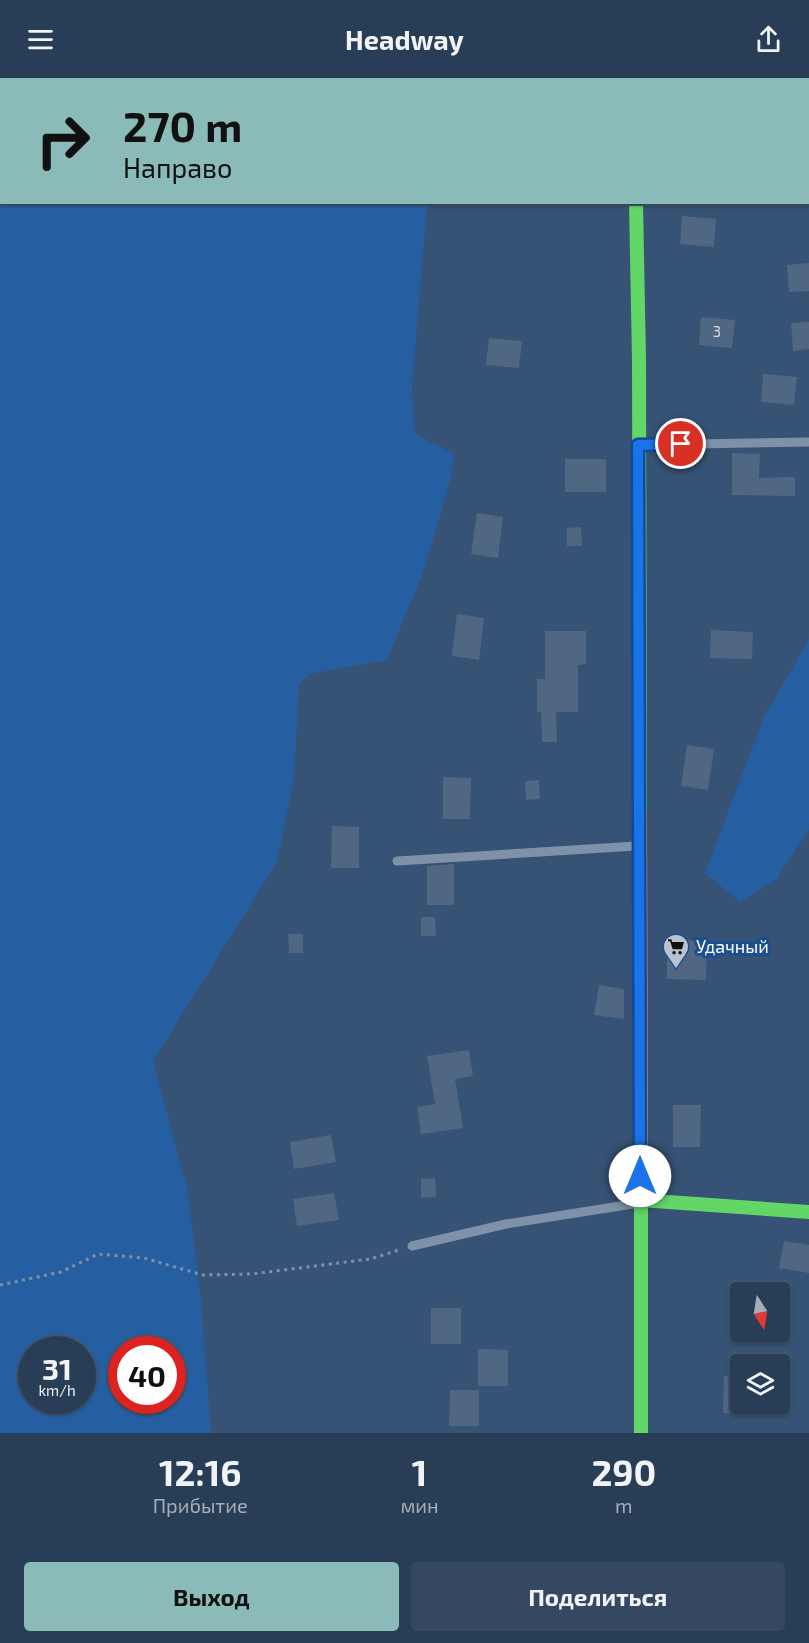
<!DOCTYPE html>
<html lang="ru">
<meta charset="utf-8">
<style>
:root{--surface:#283e57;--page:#344961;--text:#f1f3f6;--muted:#a5aeba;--line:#44576d;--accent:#8bbbb9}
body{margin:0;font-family:"Exo 2",sans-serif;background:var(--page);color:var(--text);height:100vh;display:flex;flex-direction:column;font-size:22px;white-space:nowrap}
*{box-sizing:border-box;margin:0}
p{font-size:20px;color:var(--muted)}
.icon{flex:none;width:33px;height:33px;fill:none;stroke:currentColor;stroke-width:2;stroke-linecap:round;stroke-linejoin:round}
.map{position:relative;height:1355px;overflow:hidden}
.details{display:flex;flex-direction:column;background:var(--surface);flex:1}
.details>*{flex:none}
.top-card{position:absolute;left:0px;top:0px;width:810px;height:126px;box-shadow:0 2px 4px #0004,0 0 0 2px var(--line);background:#8bbbb9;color:#111;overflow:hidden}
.needle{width:39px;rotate:168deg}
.buttons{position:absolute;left:730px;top:1204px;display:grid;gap:12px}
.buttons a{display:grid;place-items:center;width:60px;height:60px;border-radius:6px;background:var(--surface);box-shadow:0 2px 4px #0004,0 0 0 2px var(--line);font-size:30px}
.speed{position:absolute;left:18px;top:1258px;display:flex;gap:12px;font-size:30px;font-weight:700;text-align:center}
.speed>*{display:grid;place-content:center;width:78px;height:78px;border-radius:50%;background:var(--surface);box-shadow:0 2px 4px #0004,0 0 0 2px var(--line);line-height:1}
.speed small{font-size:15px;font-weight:400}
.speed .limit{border:9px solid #d22;background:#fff;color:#111}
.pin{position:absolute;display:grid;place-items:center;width:51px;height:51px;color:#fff;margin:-26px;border:3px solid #fff;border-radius:50%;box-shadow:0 2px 6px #0007}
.me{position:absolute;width:66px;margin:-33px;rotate:0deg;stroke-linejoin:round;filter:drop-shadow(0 0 4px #0008)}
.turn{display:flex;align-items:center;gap:21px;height:126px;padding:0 24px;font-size:27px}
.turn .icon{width:78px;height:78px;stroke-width:2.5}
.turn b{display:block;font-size:42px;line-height:51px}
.eta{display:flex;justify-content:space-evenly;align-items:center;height:102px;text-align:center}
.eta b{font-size:36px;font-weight:700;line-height:42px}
.primary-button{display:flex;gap:12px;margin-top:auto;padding:12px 24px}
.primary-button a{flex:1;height:69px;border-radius:6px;background:var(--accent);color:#111;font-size:24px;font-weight:700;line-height:69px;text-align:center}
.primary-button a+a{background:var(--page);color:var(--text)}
header{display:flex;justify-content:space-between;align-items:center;height:78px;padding:0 24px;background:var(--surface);font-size:27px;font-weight:700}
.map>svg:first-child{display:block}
.green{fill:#265fa1;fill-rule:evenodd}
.building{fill:#506783}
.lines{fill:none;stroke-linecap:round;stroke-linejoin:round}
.path{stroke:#7d92a8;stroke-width:3;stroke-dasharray:3 4.5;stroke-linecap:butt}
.lane{stroke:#7d92a8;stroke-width:9}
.fast{stroke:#63d668;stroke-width:14}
.slow{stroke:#ff974d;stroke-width:14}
.jam{stroke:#b3261e;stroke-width:14}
.route-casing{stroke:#114b97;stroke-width:15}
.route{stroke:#1a73e8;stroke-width:10}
.labels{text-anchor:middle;stroke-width:6;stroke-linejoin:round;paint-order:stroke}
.number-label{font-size:15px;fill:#d3d9e0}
.poi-label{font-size:18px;fill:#fff;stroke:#1b4f8f;text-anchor:start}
</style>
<header><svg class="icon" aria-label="menu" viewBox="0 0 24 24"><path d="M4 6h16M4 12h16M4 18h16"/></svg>Headway<svg class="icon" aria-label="share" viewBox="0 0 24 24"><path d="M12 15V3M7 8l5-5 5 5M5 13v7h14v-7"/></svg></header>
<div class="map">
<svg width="809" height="1355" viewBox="0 0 809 1355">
<rect width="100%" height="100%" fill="#365274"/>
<g class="green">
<path d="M0,0H438L2,2V124L427,125L412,308L415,356L454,376L451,399L424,492L387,582L309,596L299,608L294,701L277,784L153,983L188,1114L201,1224L211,1355H0ZM32,1272H82V1323H32ZM122,1272H172V1323H122Z"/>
<path d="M809,561V752L776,802L740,824L705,795L764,639Z"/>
</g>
<g class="building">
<path d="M682,138L716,141L714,169L680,166Z"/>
<path d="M809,185V213L789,214L787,187Z"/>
<path d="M701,239L735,242L732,270L699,267Z"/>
<path d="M809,244V271L793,273L791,245Z"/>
<path d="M489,260L522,263L519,290L486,287Z"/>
<path d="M763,296L797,299L794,327L761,324Z"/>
<path d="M732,375L760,376L759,400L795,399V418L732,417Z"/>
<rect x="565" y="381" width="41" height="33"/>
<path d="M477,435L503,439L498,480L471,476Z"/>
<path d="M581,449L582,468H567V450Z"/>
<path d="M457,536L484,540L479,582L452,578Z"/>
<path d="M711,552L753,554L752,581L710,580Z"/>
<path d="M545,553H586V586L578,587V634H556L557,664H542L541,634H537V601H545Z"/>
<path d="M687,667L714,671L708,712L681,708Z"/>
<path d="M443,699L471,700L470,741H443Z"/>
<path d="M539,702L540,721L526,722L525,703Z"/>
<path d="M332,748L359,749V790H331Z"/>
<path d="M454,786V827H427V788Z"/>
<path d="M421,839H435L436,858H421Z"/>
<path d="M288,856H303V875H289Z"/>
<path d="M667,862L707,863L706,902L667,901Z"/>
<path d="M599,907L624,911V941L594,937Z"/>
<path d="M469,972L473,998L455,1001L463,1050L421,1056L417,1029L435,1026L427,978Z"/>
<path d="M673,1027H701L700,1069H673Z"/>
<path d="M331,1057L336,1084L294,1091L290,1064Z"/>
<path d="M435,1100L436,1119L421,1120V1101Z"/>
<path d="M334,1115L339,1142L297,1148L293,1121Z"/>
<path d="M784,1163L809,1167V1195L779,1190Z"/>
<rect x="431" y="1230" width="30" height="36"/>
<path d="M478,1271L508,1272V1308H478Z"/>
<path d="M724,1298H741V1335H723Z"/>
<path d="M450,1312H479V1348H449Z"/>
</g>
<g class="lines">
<path class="path" d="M0,1207L61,1194L98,1176L144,1180L203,1197L252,1196L370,1181L402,1171"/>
<g class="lane">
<path d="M640,367L809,364"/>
<path d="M397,783L636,768"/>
<path d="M412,1168L506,1146L639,1125"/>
</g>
<g class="fast">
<path d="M636,124L639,283L640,733"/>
<path d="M641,1093V1355"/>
<path d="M640,1122L809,1134"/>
</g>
<path class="slow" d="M640,733L641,1093"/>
<path class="jam" d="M621,0L622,2"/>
</g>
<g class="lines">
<defs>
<path id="route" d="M640,1098L638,367L681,366"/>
</defs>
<use href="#route" class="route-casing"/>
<use href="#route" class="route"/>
</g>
<defs>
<symbol id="supermarket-pin" viewBox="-11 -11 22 30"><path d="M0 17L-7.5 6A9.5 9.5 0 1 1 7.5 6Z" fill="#b9c2ce" stroke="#1b4f8f"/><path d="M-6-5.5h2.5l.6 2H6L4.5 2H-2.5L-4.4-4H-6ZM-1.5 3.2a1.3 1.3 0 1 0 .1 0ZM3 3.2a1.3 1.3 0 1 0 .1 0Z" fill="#111"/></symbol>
</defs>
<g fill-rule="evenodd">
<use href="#supermarket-pin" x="661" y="854" width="30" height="40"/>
</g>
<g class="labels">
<g class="number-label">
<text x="717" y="259">3</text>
</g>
<g class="poi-label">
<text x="696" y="875">Удачный</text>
</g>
</g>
</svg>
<div class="buttons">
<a><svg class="needle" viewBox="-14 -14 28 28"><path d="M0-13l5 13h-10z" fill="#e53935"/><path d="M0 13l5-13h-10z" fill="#a5aeba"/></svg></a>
<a><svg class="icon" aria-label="layers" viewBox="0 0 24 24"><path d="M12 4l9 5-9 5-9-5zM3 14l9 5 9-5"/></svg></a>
</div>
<div class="speed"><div>31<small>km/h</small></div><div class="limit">40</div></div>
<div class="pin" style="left:681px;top:366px;background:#d93025"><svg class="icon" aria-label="arrive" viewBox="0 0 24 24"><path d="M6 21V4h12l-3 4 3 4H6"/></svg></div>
<svg class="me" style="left:640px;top:1098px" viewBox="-20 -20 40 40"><circle r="19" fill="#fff"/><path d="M0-13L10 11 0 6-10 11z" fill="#1a73e8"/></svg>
<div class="top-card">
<div class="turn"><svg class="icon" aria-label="right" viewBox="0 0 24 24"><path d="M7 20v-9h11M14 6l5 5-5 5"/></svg><div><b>270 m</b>Направо</div></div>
</div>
</div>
<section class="details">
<div class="eta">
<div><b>12:16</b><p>Прибытие</p></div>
<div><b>1</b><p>мин</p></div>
<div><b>290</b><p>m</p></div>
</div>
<div class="primary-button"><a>Выход</a><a>Поделиться</a></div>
</section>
